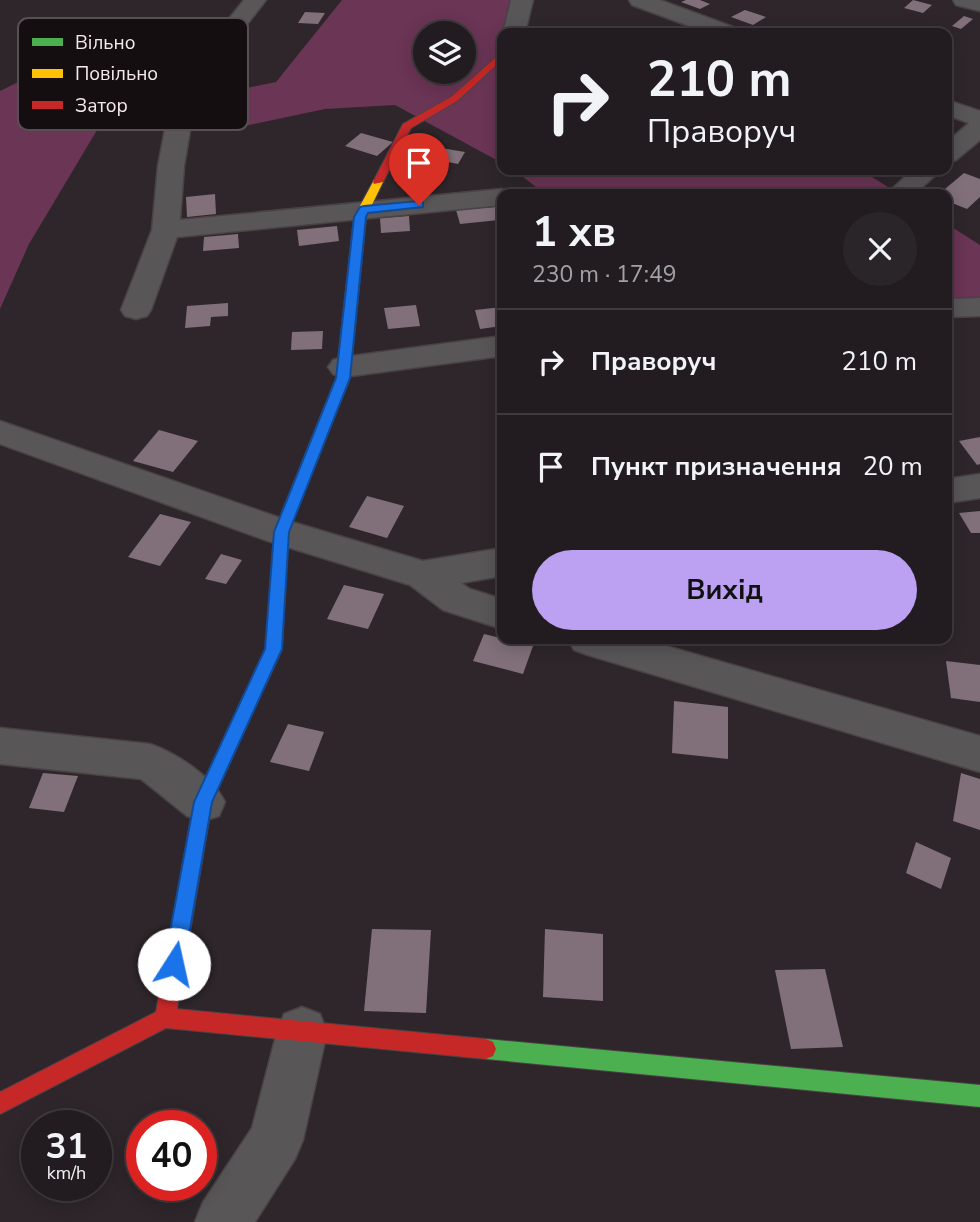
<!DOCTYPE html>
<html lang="uk">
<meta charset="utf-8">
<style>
:root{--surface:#221c20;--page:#2a2529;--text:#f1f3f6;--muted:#a2a1a5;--line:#3f3a3e;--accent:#bca0f2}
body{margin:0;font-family:"Nunito Sans",sans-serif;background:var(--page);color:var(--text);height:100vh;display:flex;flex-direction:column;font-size:26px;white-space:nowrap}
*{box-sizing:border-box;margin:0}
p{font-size:23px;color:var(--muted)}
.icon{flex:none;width:38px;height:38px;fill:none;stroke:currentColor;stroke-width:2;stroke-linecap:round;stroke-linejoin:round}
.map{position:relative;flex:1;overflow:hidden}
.side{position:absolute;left:497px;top:189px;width:455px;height:455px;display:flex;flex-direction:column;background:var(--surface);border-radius:14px;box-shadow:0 4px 18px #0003,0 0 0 2px var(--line)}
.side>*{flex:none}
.guide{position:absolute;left:497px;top:28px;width:455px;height:147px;border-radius:14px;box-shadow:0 4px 18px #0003,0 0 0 2px var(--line);background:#221c20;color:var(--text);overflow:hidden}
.fabs{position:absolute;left:413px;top:21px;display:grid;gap:14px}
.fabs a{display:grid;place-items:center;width:63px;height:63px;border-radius:50%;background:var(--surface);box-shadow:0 4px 18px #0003,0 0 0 2px var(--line);font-size:35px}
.speed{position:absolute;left:21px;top:1110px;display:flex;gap:14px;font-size:35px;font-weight:700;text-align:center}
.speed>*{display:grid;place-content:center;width:91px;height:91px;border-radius:50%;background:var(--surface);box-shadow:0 4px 18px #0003,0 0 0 2px var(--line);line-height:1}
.speed small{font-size:18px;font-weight:400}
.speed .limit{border:10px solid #d22;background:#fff;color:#111}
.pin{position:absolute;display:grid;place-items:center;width:60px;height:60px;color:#fff;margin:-72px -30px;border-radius:50% 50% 50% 0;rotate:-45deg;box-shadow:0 0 7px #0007}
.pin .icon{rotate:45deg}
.me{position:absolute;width:77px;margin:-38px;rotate:10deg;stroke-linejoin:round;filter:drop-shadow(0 0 5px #0008)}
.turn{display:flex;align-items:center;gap:24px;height:147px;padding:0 35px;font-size:32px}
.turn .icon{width:91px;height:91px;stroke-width:2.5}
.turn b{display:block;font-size:49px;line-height:60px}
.round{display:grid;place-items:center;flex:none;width:74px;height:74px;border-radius:37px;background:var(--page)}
.overview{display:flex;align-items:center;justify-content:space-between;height:119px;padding:0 35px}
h1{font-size:42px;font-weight:700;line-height:52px}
.button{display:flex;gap:14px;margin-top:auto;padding:14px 35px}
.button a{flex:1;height:80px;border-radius:42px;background:var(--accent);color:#111;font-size:28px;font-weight:700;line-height:80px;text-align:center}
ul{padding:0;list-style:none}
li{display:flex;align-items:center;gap:21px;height:105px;padding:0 35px;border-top:2px solid var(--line)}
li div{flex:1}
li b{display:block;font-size:26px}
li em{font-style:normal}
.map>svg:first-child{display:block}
.forest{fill:#6b3555;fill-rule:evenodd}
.building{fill:#817079}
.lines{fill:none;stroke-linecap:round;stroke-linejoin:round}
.street-casing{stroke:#494245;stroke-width:3}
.fast-casing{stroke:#494245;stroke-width:2}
.slow-casing{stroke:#494245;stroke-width:2}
.jam-casing{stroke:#494245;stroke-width:2}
.street{fill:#585657;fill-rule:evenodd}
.fast{fill:#4caf50;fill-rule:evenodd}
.slow{fill:#ffc107;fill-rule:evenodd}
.jam{fill:#c62828;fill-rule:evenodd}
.route{fill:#1a73e8;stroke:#114b97;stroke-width:2}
.key{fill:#150e11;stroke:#574f53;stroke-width:2}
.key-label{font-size:19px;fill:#f2e8ed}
</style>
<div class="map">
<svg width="980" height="1222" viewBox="0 0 980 1222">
<rect width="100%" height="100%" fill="#2e262a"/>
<g class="forest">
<path d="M342,0H513L527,33H502V163L395,105L325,109L230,129L208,96L276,82ZM425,33H464V72H425Z"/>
<path d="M73,55L145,75L115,100L29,244L0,309V91Z"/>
<path d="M514,170H731L747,176L784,170H861L899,194H545Z"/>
<path d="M947,224L980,245V307L947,308Z"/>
</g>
<g class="building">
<path d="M686,0H700L710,4L700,9L681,2Z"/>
<path d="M913,0L932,5L923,13L904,8Z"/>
<path d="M745,10L766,17L753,25L731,17Z"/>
<path d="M305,12L325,13L318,24L298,23Z"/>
<path d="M964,16L973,19L961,29L952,26Z"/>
<path d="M361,133L393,142L377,156L345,146Z"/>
<path d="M441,148L465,152L458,164L433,159Z"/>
<path d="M964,173L980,179V197L967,209L947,201V194H939Z"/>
<path d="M215,194L216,214L187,217L186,197Z"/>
<path d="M495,207L499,220L460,224L456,210Z"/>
<path d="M409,216L410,231L381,233L380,218Z"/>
<path d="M337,226L339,241L299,246L297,230Z"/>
<path d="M238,234L239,248L203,251L204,237Z"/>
<path d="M228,303V316L211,317L210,326L185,328L187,306Z"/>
<path d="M416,305L420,326L388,329L384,308Z"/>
<path d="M502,307V326L480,329L475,310Z"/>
<path d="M323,331L322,349L291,350L292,332Z"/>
<path d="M159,430L198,441L173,472L133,461Z"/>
<path d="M980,437V464L977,465L959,441Z"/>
<path d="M367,496L404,506L387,538L349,527Z"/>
<path d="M980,511V533H971L959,513Z"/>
<path d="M160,514L191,522L160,566L128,557Z"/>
<path d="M221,554L242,560L226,584L205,579Z"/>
<path d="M344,585L384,594L368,629L327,619Z"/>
<path d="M484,634L533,646L523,674L473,661Z"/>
<path d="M946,661L980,665V702L951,698Z"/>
<path d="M674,701L728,707V759L672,753Z"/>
<path d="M288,724L324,732L309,771L270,762Z"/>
<path d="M43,773L78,776L64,812L29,808Z"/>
<path d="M961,773L980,779V830L953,821Z"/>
<path d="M916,842L951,858L941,889L906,873Z"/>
<path d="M372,929L431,930L426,1013L364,1011Z"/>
<path d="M545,929L603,934V1001L543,997Z"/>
<path d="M825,969L843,1047L791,1049L775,970Z"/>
</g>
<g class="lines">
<defs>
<g id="street">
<path d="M244,0H266L197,89L184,166L180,220L502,189L513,194H502V205L177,237L151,310L147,316L136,319L125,316L121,310L152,230L158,166L173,88Z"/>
<path d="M511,0H533L525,33H503Z"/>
<path d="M629,0H660L736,28L739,33H708L632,5Z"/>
<path d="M953,0H980V11L956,5Z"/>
<path d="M947,100L980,111V140L956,160L947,163V142L969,123L947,115Z"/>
<path d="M912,170H941L915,194H897L893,188Z"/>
<path d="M980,298V316L947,317V299Z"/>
<path d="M502,336V356L344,377L333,374L328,367L333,360L344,357Z"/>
<path d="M0,421L292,522L423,561L502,548V576L461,583L470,589L502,599V629L443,610L410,585L268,541L0,444Z"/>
<path d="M980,474V498L947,503V479Z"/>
<path d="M568,639H642L980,736V772L588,655L574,650Z"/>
<path d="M0,728L150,744C176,753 213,777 225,802L219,816L203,821L187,816L141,779L0,764Z"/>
<path d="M302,1007L320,1014L327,1032L303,1140L295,1159L255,1222H195L203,1202L252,1128L277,1032L284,1014Z"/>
</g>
<path id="fast" d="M486,1039L980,1085V1107L486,1059L479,1056L476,1049L479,1042Z"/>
<path id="slow" d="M374,180L383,182L366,217L350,378L288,532L282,649L267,682L261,684L255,682L253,677L266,649L274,532L336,378L354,217Z"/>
<g id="jam">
<path d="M502,52V60L457,101L411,128L383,182L374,184L373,182L403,124L451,97Z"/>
<path d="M261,670L267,672L269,677L212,802L177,1009L486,1039L493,1042L496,1049L493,1056L486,1059L166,1028L0,1114V1092L156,1012L194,802L255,672Z"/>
</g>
</defs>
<use href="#street" class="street-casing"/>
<use href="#fast" class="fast-casing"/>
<use href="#slow" class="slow-casing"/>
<use href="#jam" class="jam-casing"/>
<use href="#street" class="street"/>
<use href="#fast" class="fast"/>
<use href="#slow" class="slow"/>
<use href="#jam" class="jam"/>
</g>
<path class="route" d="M419,201L423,202V207L368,213L366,217L350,378L289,532L282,649L212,802L184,964L181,971L174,974L167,971L164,964L194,802L265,649L274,532L336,378L354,217L360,207L364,206Z"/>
<rect x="18" y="18" width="230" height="112" rx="10" class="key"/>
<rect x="32" y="38" width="31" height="8" fill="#4caf50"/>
<rect x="32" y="69" width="31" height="9" fill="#ffc107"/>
<rect x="32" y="101" width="31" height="8" fill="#c62828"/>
<g class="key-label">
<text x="75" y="49">Вільно</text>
<text x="75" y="80">Повільно</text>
<text x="75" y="112">Затор</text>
</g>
</svg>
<div class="fabs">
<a><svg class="icon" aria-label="layers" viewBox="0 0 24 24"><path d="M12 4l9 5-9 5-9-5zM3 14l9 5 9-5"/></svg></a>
</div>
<div class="speed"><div>31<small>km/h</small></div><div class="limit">40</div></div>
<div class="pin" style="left:419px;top:205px;background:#d93025"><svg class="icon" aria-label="arrive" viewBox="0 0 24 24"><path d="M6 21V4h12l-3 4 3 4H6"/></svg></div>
<svg class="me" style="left:174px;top:964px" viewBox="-20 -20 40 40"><circle r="19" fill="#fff"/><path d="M0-13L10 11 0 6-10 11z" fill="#1a73e8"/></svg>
<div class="guide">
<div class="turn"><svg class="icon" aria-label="right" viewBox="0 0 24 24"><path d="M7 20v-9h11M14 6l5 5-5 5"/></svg><div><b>210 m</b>Праворуч</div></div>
</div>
<section class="side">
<div class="overview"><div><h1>1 хв</h1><p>230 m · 17:49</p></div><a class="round"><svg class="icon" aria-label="close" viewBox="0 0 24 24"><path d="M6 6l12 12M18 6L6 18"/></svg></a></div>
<ul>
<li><svg class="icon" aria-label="right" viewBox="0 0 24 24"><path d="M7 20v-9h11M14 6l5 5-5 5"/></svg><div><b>Праворуч</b></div><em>210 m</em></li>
<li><svg class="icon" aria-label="arrive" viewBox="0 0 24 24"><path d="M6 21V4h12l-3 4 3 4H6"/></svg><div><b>Пункт призначення</b></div><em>20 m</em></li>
</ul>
<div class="button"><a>Вихід</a></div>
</section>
</div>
